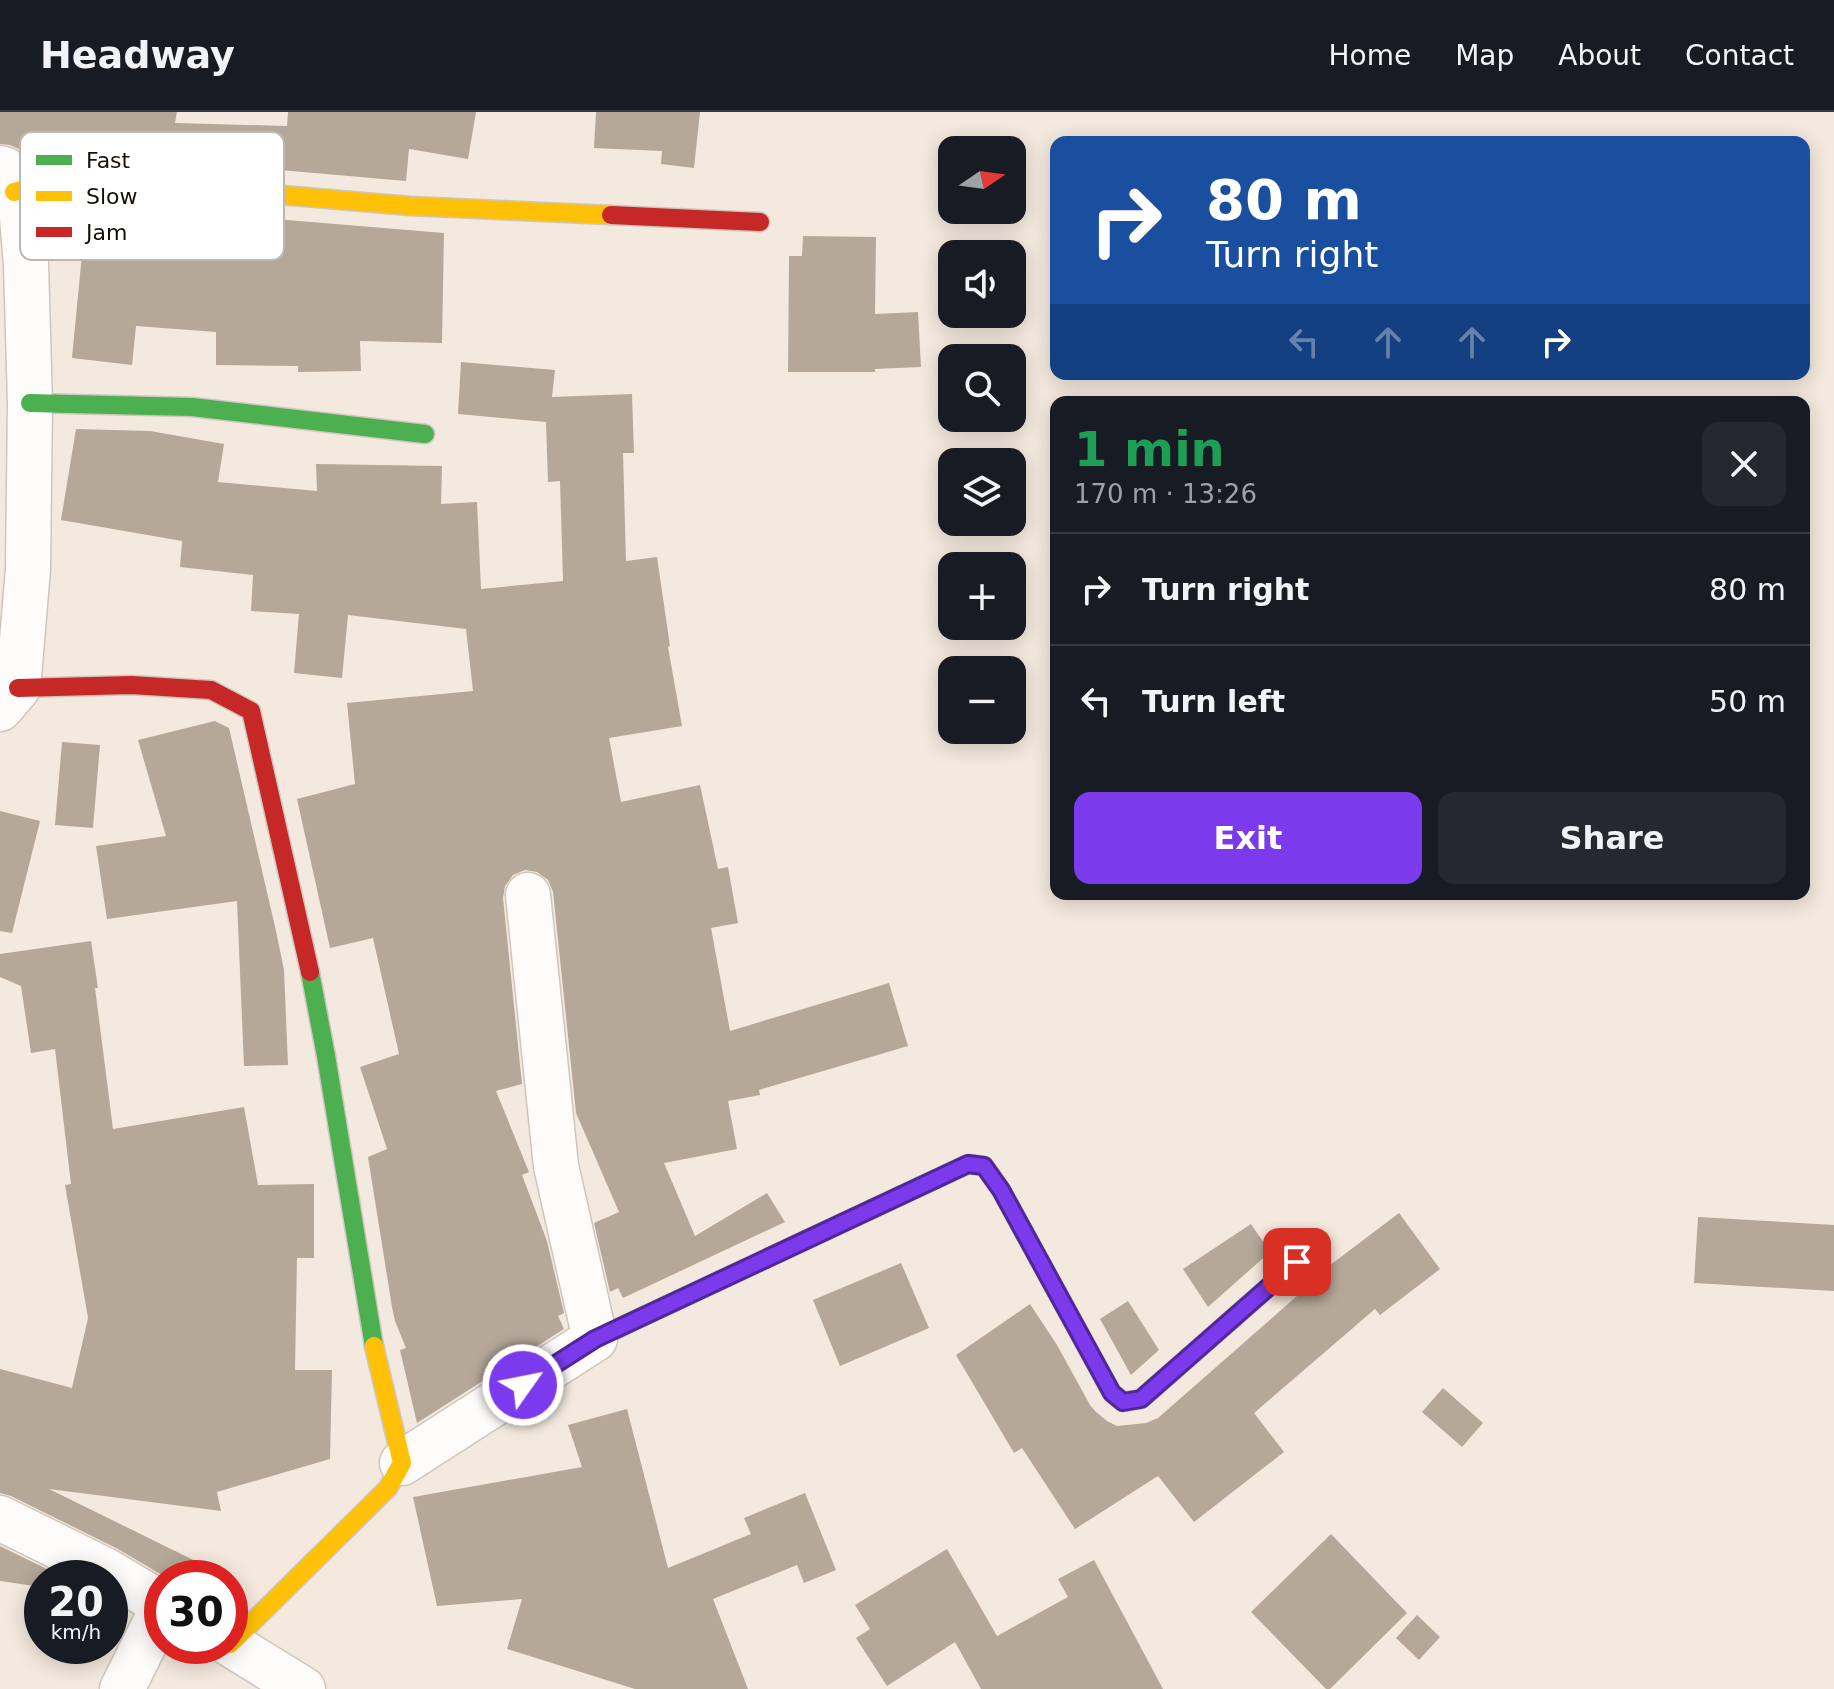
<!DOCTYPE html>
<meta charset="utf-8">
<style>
:root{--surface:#171b24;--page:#242831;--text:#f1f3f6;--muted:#9ea1a6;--line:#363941;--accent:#7c3aed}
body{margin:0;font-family:"DejaVu Sans",sans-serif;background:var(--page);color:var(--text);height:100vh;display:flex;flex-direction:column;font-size:30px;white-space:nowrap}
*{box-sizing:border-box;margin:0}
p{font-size:26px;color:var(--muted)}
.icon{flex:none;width:44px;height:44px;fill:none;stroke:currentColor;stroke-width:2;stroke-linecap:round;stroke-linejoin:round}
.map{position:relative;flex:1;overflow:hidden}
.details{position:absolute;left:1050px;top:284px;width:760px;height:504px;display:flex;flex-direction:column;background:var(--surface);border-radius:16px;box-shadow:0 4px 20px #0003}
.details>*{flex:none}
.guide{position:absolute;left:1050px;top:24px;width:760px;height:244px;border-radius:16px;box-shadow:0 4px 20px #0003;background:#1a4fa0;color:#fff;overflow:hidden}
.needle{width:52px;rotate:77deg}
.controls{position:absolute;left:938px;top:24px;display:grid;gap:16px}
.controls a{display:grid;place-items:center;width:88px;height:88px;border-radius:16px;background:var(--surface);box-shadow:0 4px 20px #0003;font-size:40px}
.speed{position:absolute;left:24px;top:1448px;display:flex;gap:16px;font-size:40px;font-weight:700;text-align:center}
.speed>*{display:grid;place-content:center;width:104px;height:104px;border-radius:50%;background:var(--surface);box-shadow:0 4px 20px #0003;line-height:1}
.speed small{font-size:20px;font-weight:400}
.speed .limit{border:12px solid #d22;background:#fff;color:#111}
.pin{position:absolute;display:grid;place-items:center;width:68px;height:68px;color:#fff;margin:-34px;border-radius:16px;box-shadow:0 4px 12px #0006}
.me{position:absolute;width:88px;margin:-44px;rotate:57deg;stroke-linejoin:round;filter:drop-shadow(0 0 6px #0008)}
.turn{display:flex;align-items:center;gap:28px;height:168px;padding:0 24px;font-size:36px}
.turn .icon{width:104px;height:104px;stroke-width:2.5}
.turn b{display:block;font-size:56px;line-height:68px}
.lanes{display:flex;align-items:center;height:76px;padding:0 24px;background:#0003;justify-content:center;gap:40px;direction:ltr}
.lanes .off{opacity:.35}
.round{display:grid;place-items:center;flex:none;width:84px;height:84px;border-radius:16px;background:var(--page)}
.head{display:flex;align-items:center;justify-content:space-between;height:136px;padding:0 24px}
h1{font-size:48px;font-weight:700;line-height:60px;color:#1e9e55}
.cta{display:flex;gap:16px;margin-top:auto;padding:16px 24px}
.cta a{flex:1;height:92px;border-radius:16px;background:var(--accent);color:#fff;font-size:32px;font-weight:700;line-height:92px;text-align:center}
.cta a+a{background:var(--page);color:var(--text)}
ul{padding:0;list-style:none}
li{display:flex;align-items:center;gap:24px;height:112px;padding:0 24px;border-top:2px solid var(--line)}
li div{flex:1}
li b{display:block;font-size:30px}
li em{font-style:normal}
header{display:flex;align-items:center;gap:48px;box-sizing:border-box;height:112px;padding:0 40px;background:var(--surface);border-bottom:2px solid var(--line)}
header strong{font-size:38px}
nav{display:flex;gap:44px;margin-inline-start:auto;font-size:28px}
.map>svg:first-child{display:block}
.building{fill:#b5a899}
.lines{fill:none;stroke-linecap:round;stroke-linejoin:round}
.street-casing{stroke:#cec6bc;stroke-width:47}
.fast-casing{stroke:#cec6bc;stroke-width:21}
.slow-casing{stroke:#cec6bc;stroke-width:21}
.jam-casing{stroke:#cec6bc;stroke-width:21}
.street{stroke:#fdfcfa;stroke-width:44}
.fast{stroke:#4caf50;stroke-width:18}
.slow{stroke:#ffc107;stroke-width:18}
.jam{stroke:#c62828;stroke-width:18}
.route-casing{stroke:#51269a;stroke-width:20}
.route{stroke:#7c3aed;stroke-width:14}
.key{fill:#fff;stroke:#bab7b5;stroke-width:2}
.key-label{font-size:22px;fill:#181008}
</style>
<header>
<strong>Headway</strong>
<nav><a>Home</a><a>Map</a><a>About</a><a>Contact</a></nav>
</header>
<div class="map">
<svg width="1834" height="1577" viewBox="0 0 1834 1577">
<rect width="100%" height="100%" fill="#f4e9de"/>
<g class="building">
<path d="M0,0H177L175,11L287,14L288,0H476L468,47L409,37L406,69L73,40L28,50L19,37L10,33L0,32Z"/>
<path d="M596,0H700L694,56L661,52L662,39L594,36Z"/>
<path d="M72,90L444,121L442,231L360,229L361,259L298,260V254L216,253V220L136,214L132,253L72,246L82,142L67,141Z"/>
<path d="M803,124L876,125L875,202L918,200L921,255L875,257V260H788L789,144H802Z"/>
<path d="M461,250L555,258L552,285L632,282L634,341H623L626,449L657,445L670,534L668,535L682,614L609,626L621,690L700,673L718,757L728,755L738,811L711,816L730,919L889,871L908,934L759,978L760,983L728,989L737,1037L664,1051L695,1124L767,1081L785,1110L623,1186L618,1176L610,1180L594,1111L619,1100L576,1001L553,780L548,768L537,760L525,758L513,763L505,774L503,786L522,972L496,979L529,1060L522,1063L547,1129L564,1201L558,1204L564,1217L417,1311L400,1238L406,1236L395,1209L392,1195L368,1045L387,1037L360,955L399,942L373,826L330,836L297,687L355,672L347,591L473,579L466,517L348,503L342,566L294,561L299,502L251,499L253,463L180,455L182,429L61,408L76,317L150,319L224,332L218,370L317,379L316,352L442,354L441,392L477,390L481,477L563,469L560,369L548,370L546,310L458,302Z"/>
<path d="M215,609L229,616L276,819L284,858L288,953L244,954L237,789L107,807L96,734L166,724L138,628Z"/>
<path d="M62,630L100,633L93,716L55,713Z"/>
<path d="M0,699L40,709L12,821L0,819Z"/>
<path d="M91,829L98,876H95L113,1017L244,995L258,1073L314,1072V1146H297L295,1258H332L330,1347L217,1380L221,1399L49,1377L230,1466H167L118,1437L11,1384L0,1381V1257L72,1276L88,1206L65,1073L71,1072L55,937L31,941L21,874L0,865V842Z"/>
<path d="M1399,1101L1440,1157L1380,1203L1375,1197L1254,1301L1284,1340L1194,1410L1158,1364L1075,1417L1022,1336L1014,1341L956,1243L1030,1192L1057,1233L1090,1293L1096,1300L1107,1309L1117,1314L1146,1311L1158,1306L1314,1169L1317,1163Z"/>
<path d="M1698,1105L1834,1113V1179L1694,1171Z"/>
<path d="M1251,1112L1270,1140L1208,1195L1183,1157Z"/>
<path d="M901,1151L929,1216L840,1254L813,1188Z"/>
<path d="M1128,1189L1159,1238L1131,1263L1100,1207Z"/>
<path d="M1443,1276L1483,1311L1462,1335L1422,1300Z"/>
<path d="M627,1297L668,1456L751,1422L744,1406L805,1381L836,1458L804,1471L797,1453L713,1487L748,1577H635L507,1537L522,1487L437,1494L413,1385L582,1355L568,1313Z"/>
<path d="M1331,1422L1407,1501L1330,1577H1326L1251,1500Z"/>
<path d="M0,1434L65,1466H42V1475L0,1469Z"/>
<path d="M947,1437L997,1524L1068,1485L1058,1467L1094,1448L1163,1577H981L955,1530L887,1574L856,1526L870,1517L855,1493Z"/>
<path d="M1417,1503L1440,1525L1419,1548L1396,1526Z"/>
</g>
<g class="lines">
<defs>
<g id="street">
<path d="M0,56L4,57L21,94L26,152L30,291L28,457L18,576L0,597"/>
<path d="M402,1351L595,1227L556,1054L528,783"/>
<path d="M0,1406L107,1459L162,1492"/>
<path d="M230,1532L303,1577"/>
<path d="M122,1577L162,1497"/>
</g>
<g id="fast">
<path d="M30,291L192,295L425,322"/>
<path d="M310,860L326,944L374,1234"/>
<path d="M595,1227L968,1052L984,1054L1001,1078L1065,1195"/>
</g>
<g id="slow">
<path d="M14,80L71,65L410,94L611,103"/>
<path d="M1065,1195L1112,1281L1123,1290L1141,1287L1297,1150"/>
<path d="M230,1532L388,1376L402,1351L374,1234"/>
</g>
<g id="jam">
<path d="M611,103L760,110"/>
<path d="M18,576L131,573L211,578L251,599L310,860"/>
</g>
</defs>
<use href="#street" class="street-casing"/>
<use href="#fast" class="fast-casing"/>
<use href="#slow" class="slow-casing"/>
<use href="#jam" class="jam-casing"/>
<use href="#street" class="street"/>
<use href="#fast" class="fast"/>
<use href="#slow" class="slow"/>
<use href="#jam" class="jam"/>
</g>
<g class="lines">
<defs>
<path id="route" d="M523,1273L595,1227L968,1052L984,1054L1001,1078L1112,1281L1123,1290L1141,1287L1297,1150"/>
</defs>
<use href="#route" class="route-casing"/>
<use href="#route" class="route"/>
</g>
<rect x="20" y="20" width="264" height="128" rx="12" class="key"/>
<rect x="36" y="43" width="36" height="10" fill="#4caf50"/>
<rect x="36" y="79" width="36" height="10" fill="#ffc107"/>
<rect x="36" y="115" width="36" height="10" fill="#c62828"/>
<g class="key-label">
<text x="86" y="56">Fast</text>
<text x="86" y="92">Slow</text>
<text x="86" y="128">Jam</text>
</g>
</svg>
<div class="controls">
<a><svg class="needle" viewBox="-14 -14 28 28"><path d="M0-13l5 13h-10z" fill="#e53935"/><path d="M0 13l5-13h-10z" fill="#9ea1a6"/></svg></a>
<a><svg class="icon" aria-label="sound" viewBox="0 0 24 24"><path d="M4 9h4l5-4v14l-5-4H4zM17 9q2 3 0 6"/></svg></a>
<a><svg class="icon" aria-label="search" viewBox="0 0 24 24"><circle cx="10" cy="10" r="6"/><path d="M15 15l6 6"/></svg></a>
<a><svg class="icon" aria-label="layers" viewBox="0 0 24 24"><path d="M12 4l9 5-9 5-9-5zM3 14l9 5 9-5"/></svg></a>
<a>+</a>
<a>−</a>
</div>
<div class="speed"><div>20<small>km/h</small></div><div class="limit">30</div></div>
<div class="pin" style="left:1297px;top:1150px;background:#d93025"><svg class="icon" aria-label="arrive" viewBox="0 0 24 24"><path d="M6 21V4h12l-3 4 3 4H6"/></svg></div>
<svg class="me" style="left:523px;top:1273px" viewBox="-20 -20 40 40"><circle r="17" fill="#7c3aed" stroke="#fff" stroke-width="3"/><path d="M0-11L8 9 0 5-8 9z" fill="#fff"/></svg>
<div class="guide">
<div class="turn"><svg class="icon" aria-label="right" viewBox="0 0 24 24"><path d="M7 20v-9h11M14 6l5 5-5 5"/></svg><div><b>80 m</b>Turn right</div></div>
<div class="lanes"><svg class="icon off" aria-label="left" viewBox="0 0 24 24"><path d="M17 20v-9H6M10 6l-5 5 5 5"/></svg><svg class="icon off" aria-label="ahead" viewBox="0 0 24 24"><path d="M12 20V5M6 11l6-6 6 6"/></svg><svg class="icon off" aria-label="ahead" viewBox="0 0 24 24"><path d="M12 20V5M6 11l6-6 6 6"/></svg><svg class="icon" aria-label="right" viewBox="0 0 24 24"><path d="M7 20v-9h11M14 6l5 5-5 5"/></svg></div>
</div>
<section class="details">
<div class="head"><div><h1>1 min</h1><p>170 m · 13:26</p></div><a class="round"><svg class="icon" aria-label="close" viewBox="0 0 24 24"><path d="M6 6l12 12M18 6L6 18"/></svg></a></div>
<ul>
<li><svg class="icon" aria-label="right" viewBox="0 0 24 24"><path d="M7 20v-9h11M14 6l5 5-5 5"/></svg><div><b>Turn right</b></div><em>80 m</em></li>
<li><svg class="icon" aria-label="left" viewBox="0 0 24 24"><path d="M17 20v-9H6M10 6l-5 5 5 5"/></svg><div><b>Turn left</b></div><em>50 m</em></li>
</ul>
<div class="cta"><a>Exit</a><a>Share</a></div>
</section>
</div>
